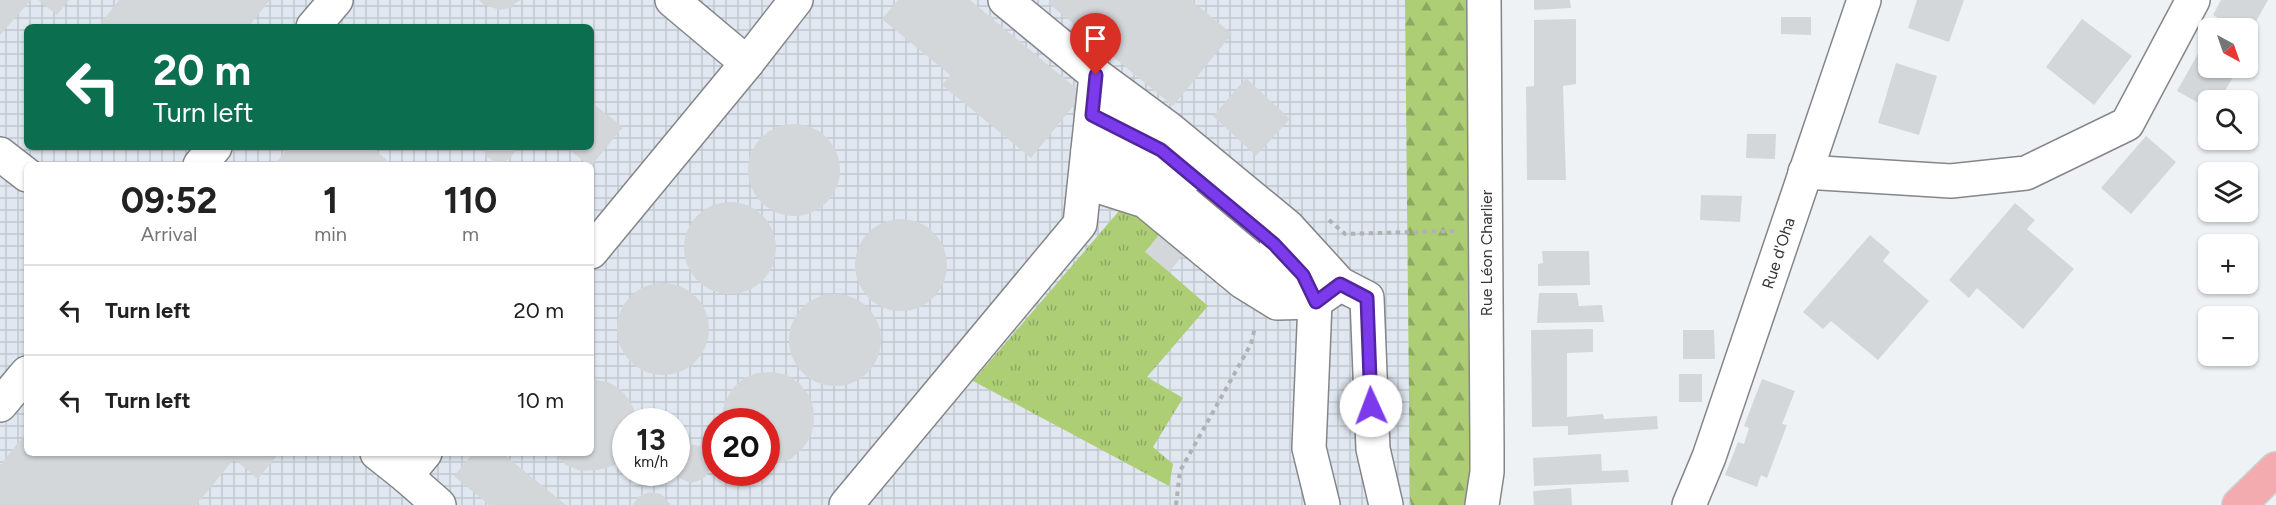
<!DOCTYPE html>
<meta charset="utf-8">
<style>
:root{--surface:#fff;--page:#f2f2f2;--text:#222;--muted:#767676;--line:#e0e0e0}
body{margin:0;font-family:Figtree,sans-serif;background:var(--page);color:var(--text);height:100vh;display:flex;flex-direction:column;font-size:22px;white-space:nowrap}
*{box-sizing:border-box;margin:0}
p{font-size:20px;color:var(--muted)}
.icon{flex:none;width:33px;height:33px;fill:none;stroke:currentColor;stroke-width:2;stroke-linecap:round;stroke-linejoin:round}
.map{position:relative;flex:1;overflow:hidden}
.sheet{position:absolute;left:24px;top:162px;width:570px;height:294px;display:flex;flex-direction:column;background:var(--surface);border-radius:9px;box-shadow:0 2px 4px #0004}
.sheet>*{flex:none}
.hud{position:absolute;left:24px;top:24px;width:570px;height:126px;border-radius:9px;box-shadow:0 2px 4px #0004;background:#0b6e4f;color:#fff;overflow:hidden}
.needle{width:39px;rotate:140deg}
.tools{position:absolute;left:2198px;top:18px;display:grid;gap:12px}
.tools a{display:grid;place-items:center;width:60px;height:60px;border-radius:9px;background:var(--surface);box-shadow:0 2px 4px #0004;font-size:30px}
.speed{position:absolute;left:612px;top:408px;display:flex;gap:12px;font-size:30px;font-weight:700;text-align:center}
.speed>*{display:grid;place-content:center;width:78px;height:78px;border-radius:50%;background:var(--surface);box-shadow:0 2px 4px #0004;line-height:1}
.speed small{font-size:15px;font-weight:400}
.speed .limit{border:9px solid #d22;background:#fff;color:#111}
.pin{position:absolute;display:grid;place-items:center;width:51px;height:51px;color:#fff;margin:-62px -26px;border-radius:50% 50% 50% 0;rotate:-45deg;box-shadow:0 0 6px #0007}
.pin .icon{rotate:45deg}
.me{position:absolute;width:66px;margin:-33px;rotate:358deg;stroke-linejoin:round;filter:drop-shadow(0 0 4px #0008)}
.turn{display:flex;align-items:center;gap:21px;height:126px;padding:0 30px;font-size:27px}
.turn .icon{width:78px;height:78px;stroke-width:2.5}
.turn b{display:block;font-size:42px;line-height:51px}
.eta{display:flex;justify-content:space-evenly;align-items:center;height:102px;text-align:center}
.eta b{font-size:36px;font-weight:700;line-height:42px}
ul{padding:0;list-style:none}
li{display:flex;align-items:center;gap:18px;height:90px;padding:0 30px;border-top:2px solid var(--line)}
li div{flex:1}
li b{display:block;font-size:22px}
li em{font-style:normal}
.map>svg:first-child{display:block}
.industrial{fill:url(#industrial-grid);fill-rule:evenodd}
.grass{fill:url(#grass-tufts)}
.forest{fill:url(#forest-firs)}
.building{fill:#d4d7da}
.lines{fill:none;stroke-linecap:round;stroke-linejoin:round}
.minor-casing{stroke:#848689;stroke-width:36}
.major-casing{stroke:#cfcfcf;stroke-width:36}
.path{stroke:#b0b2b4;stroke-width:4;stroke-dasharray:4.5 4.5;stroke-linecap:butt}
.minor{stroke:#fff;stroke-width:33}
.major{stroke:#f3abb0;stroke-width:33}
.route-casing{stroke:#51269a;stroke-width:15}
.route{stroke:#7c3aed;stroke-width:10}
.labels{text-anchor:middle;stroke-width:4.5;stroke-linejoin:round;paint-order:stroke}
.street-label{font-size:16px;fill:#353637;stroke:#fff}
</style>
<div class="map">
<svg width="2276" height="505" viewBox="0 0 2276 505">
<defs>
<pattern id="industrial-grid" width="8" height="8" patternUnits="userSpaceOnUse" patternTransform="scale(1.5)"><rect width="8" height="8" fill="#e0e7f0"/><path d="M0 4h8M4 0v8" fill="none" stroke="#c1c7ce"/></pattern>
<pattern id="grass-tufts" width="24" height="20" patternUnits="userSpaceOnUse" patternTransform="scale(1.5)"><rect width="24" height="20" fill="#adce75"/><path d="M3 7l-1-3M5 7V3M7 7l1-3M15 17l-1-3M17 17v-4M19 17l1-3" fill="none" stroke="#8ea861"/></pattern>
<pattern id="forest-firs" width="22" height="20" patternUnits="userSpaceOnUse" patternTransform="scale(1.5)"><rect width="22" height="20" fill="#adce75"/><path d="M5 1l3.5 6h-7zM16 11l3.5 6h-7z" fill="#8ea861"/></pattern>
</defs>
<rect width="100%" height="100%" fill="#eff2f5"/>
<path class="industrial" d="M0,0H1474L1471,505H0ZM27,27H591V147H27ZM27,165H591V453H27ZM626,422H676V472H626ZM716,422H766V472H716Z"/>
<path class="grass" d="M1119,211H1142L1163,230L1169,272L1208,306L1147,377L1183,398L1153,447L1173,464L1169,486L973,381Z"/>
<path class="forest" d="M1405,0H1474L1471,505H1411L1410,500Z"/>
<g class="building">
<path d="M0,0H31L0,35Z"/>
<path d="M38,0H69L57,15Z"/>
<path d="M119,0H270L248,27H98Z"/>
<path d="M479,0H520L509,8L500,10L484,5Z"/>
<path d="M898,0H970L1083,94L1031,158L942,85L950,75L882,19Z"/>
<path d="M1051,0H1191L1232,34L1173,106L1048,3Z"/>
<path d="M1534,0H1570L1571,8L1534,10Z"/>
<path d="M1917,0H1964L1949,42L1908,28Z"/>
<path d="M2221,0H2268L2250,32L2256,36L2247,51V28H2212L2218,18L2213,15Z"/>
<path d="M1781,17H1811V35L1781,34Z"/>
<path d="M1576,19V84L1563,86L1566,180H1527L1526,87L1534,86V20Z"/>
<path d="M2082,19L2132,56L2094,105L2046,67Z"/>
<path d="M2208,36V68H2238L2220,100H2208V108L2177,91Z"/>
<path d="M1896,63L1937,76L1919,135L1878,123Z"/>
<path d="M1246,78L1290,119L1256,156L1213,116Z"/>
<path d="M591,102L623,127L592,165H588L566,147H591Z"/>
<circle cx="794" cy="170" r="46"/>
<path d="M1747,134H1776L1775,159L1746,158Z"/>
<path d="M2146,136L2176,162L2131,214L2101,188Z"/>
<path d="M289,147H371L393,165H274Z"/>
<path d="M483,147H516V149L511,158L501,163H496L487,157Z"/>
<path d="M1701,195L1742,196L1740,222L1700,220Z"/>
<circle cx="730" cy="248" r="46"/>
<path d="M2015,203L2035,220L2027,229L2074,269L2023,329L1977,288L1969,298L1949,280Z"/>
<circle cx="901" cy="265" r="46"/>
<path d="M1163,230L1187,250L1169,272L1145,252Z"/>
<path d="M1870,235L1890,252L1883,261L1929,301L1878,360L1831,321L1823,329L1803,312Z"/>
<path d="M1542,251H1589L1590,285L1538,286V264L1543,263Z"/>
<circle cx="663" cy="329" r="46"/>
<path d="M1539,293H1577L1579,306L1602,305L1604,322L1537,323Z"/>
<circle cx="835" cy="340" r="46"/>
<path d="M1593,329V352L1567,353V417L1603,414L1604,419L1657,416L1658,429L1568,435V426L1532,427L1531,330Z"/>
<path d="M1683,330H1714L1715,359H1683Z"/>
<path d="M772,372L787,375L799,383L808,394L813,407L814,422L811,436L803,448L791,459L776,464H766V422H722L721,417L725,402L733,388L744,378L757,373Z"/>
<rect x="1679" y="374" width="23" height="28"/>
<path d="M591,379L608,382L621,390L630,401L636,414V422H626L625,455L613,466L597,470L581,471L566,465L553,453H591Z"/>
<path d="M1762,379L1795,391L1782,424L1787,425L1767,478L1761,475L1757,487L1725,475L1738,442L1744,444L1749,428L1744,426Z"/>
<path d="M27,432V453H279L258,479L234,459L196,505H0V465Z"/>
<path d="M689,444L701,446L710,456L711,463L707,475L703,479L691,483L679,478L673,472H676V451Z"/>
<path d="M473,453H502L566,505H489L454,476Z"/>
<path d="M1601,454L1602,471L1628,470L1629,482L1534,486L1533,458Z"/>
<path d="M1571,488L1572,505H1534L1533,491Z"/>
<path d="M649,492L661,494L671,505H633L638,497Z"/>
</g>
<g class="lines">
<defs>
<g id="minor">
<path d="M672,0L747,63"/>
<path d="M313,27L336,0"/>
<path d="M1096,75L1168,128L1288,227L1340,284L1367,298L1373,449L1386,505"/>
<path d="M1092,115L1161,150L1190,175"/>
<path d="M1088,151L1153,176L1258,264L1302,293"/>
<path d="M0,154L27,175"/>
<path d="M200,165L215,147"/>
<path d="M1805,172L1951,181L2026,173L2127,124L2193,0"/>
<path d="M1085,182L1145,201L1243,282L1277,303L1315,302L1332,290"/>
<path d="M1276,246L1303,275L1315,302L1309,448L1323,505"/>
<path d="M591,252L747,63L796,0"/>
<path d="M0,405L27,373"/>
<path d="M377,453L406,476"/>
<path d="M425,453L406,476L439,505"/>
<path d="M846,505L1080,224L1096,75L1005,0"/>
<path d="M1482,505L1487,472V448L1484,0"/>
<path d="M1689,505L1709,457L1864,0"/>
</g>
<path id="major" d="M2239,505L2276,469"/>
</defs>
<use href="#minor" class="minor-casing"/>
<use href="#major" class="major-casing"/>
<g class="path">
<path d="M1329,220L1345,234L1454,231"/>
<path d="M1176,505L1180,471L1251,344L1255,327"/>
</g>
<use href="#minor" class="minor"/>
<use href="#major" class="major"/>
</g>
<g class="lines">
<defs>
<path id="route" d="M1096,75L1092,115L1161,150L1274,244L1303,275L1316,302L1340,284L1367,298L1371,406"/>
</defs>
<use href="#route" class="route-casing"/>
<use href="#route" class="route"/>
</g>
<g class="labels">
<g class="street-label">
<text transform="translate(1486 253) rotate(-90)" y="6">Rue Léon Charlier</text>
<text transform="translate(1778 253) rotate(-72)" y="6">Rue d'Oha</text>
</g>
</g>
</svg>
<div class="tools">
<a><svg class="needle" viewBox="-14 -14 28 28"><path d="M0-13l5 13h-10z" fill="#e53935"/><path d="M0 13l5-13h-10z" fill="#767676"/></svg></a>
<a><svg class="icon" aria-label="search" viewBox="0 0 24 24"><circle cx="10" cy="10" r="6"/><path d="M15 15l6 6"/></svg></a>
<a><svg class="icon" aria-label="layers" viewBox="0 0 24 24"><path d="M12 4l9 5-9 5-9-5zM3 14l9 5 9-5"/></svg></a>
<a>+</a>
<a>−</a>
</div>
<div class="speed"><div>13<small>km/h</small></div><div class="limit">20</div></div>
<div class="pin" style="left:1096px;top:75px;background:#d93025"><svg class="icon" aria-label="arrive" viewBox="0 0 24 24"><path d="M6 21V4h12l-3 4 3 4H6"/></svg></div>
<svg class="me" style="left:1371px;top:406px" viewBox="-20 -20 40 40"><circle r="19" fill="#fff"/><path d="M0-13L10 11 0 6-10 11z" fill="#7c3aed"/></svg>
<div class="hud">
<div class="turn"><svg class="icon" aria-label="left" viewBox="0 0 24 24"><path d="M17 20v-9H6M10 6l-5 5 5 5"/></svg><div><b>20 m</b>Turn left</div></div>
</div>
<section class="sheet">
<div class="eta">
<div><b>09:52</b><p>Arrival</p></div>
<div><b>1</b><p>min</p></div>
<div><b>110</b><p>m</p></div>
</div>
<ul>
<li><svg class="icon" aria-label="left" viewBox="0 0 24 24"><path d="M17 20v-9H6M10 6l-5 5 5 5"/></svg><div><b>Turn left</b></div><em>20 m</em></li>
<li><svg class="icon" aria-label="left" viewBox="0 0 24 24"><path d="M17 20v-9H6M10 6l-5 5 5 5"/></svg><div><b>Turn left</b></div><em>10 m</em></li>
</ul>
</section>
</div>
